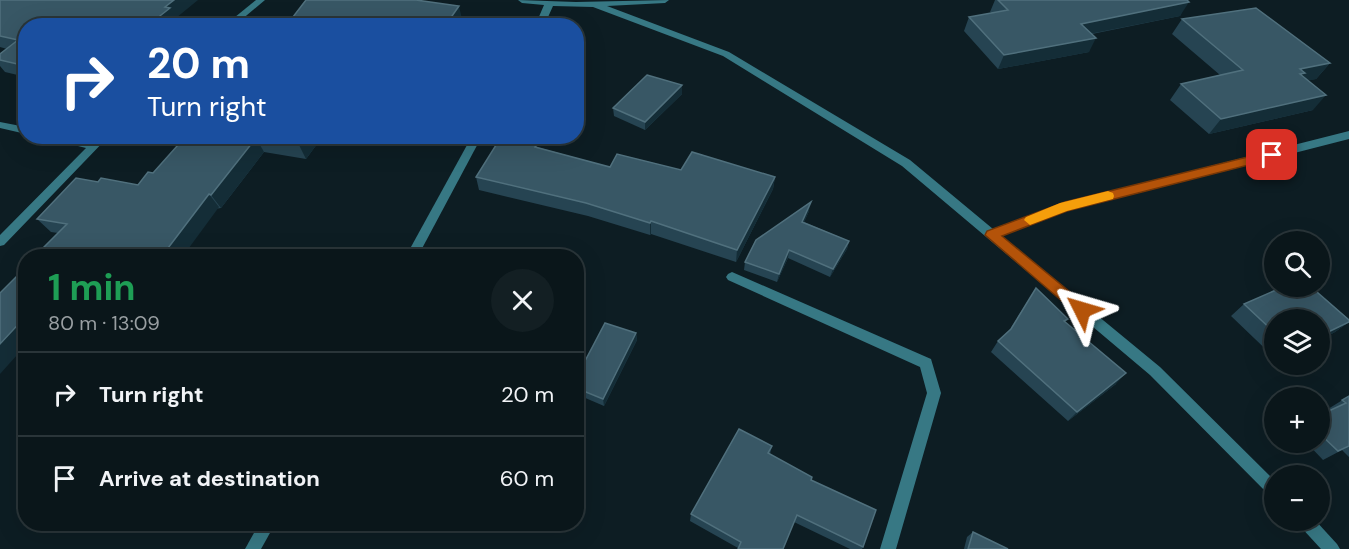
<!DOCTYPE html>
<meta charset="utf-8">
<style>
:root{--surface:#0a161a;--page:#131f23;--text:#f1f3f6;--muted:#999fa2;--line:#2a3539}
body{margin:0;font-family:"DM Sans",sans-serif;background:var(--page);color:var(--text);height:100vh;display:flex;flex-direction:column;font-size:22px;white-space:nowrap}
*{box-sizing:border-box;margin:0}
p{font-size:20px;color:var(--muted)}
.icon{flex:none;width:33px;height:33px;fill:none;stroke:currentColor;stroke-width:2;stroke-linecap:round;stroke-linejoin:round}
.map{position:relative;flex:1;overflow:hidden}
.panel{position:absolute;left:18px;top:249px;width:566px;height:282px;display:flex;flex-direction:column;background:var(--surface);border-radius:24px;box-shadow:0 6px 24px #0002,0 0 0 2px var(--line)}
.panel>*{flex:none}
.hud{position:absolute;left:18px;top:18px;width:566px;height:126px;border-radius:24px;box-shadow:0 6px 24px #0002,0 0 0 2px var(--line);background:#1a4fa0;color:#fff;overflow:hidden}
.fabs{position:absolute;left:1264px;top:231px;display:grid;gap:12px}
.fabs a{display:grid;place-items:center;width:66px;height:66px;border-radius:50%;background:var(--surface);box-shadow:0 6px 24px #0002,0 0 0 2px var(--line);font-size:30px}
.pin{position:absolute;display:grid;place-items:center;width:51px;height:51px;color:#fff;margin:-26px;border-radius:12px;box-shadow:0 3px 9px #0006}
.me{position:absolute;width:66px;margin:-33px;rotate:310deg;stroke-linejoin:round;filter:drop-shadow(0 0 4px #0008)}
.turn{display:flex;align-items:center;gap:21px;height:126px;padding:0 30px;font-size:27px}
.turn .icon{width:78px;height:78px;stroke-width:2.5}
.turn b{display:block;font-size:42px;line-height:51px}
.round{display:grid;place-items:center;flex:none;width:63px;height:63px;border-radius:32px;background:var(--page)}
.summary{display:flex;align-items:center;justify-content:space-between;height:102px;padding:0 30px}
h1{font-size:36px;font-weight:700;line-height:45px;color:#1e9e55}
ul{padding:0;list-style:none}
li{display:flex;align-items:center;gap:18px;height:84px;padding:0 30px;border-top:2px solid var(--line)}
li div{flex:1}
li b{display:block;font-size:22px}
li em{font-style:normal}
.map>svg:first-child{display:block}
.lines{fill:none;stroke-linecap:round;stroke-linejoin:round}
.street{fill:#377884;fill-rule:evenodd}
.wall{fill:#264452}
.shaded-wall{fill:#142d37}
.building{fill:#385765;stroke:#50707d;stroke-width:1.5}
.route{fill:#b45309;stroke:#753606;stroke-width:1.5}
.slow{fill:#f59e0b}
</style>
<div class="map">
<svg width="1349" height="549" viewBox="0 0 1349 549">
<rect width="100%" height="100%" fill="#0d1d23"/>
<g class="lines">
<g class="street">
<path d="M256,0H265L234,26H224Z"/>
<path d="M518,0L576,2L669,0L665,3L607,6L729,52L910,160L993,229L1065,203L1349,131V139L1067,211L1001,236L1160,367L1275,481V498L1270,496L1150,375L902,166L723,56L593,7L553,6L544,26H535L544,5L522,3Z"/>
<path d="M0,122L26,127V134L0,128Z"/>
<path d="M45,136H66L91,143L97,136H109L4,245L0,246V235L86,148L46,138Z"/>
<path d="M472,136H482L418,256H406Z"/>
<path d="M732,272L931,359L941,393L896,549H880L927,393L920,367L728,280L726,277L728,274Z"/>
<path d="M1297,520H1315L1337,544L1340,549H1321L1299,525Z"/>
<path d="M259,524H275L261,549H245Z"/>
</g>
</g>
<g class="wall">
<path d="M0,0L176,18L178,22L174,26H26V77L5,72L0,66V54L7,49L0,47Z"/>
<path d="M995,0H1187L1180,16L1092,34L1089,52L998,69L964,31L969,17L992,13L990,12Z"/>
<path d="M1182,19L1330,63L1316,79L1308,80L1313,110L1209,134L1170,100L1181,84L1220,75L1172,34Z"/>
<path d="M682,85V94L645,130L614,116L613,108Z"/>
<path d="M186,136H323L306,159L264,152L221,208L58,233L51,232L37,219L98,182L138,185L153,173Z"/>
<path d="M537,144V147L610,167L681,170L775,177L773,189L736,262L651,234L650,235L588,216L479,190L476,177Z"/>
<path d="M809,211L804,222L849,241L847,249L830,277L788,258L777,282L744,270L745,262Z"/>
<path d="M1036,288L1068,319L1065,322L1116,384L1068,421L991,352L998,341L1009,331Z"/>
<path d="M1244,304L1349,322L1335,332L1320,340V320H1275V358L1231,316Z"/>
<path d="M636,333L637,340L604,406L576,394V374Z"/>
<path d="M1349,396V457L1342,450L1323,460L1306,442H1320V415L1330,410L1328,409Z"/>
<path d="M772,446L770,454L811,480L863,547L862,549H850L794,522L738,548L690,521L691,514Z"/>
<path d="M973,532L1008,549H964L967,537Z"/>
</g>
<g class="shaded-wall">
<path d="M174,0H198L176,18L178,22L174,26H153L151,23L165,7Z"/>
<path d="M1189,2L1180,16L1074,37L1081,24Z"/>
<path d="M459,6L462,19L458,26H445Z"/>
<path d="M1096,38L1089,52L998,69L1004,55Z"/>
<path d="M1330,63L1316,79L1297,83L1300,69Z"/>
<path d="M682,85V94L645,130V122Z"/>
<path d="M1326,95L1313,110L1209,134L1221,119Z"/>
<path d="M306,136H323L306,159L299,145Z"/>
<path d="M256,138L264,152L221,208L211,195Z"/>
<path d="M775,177L773,189L736,262L737,250Z"/>
<path d="M209,194L219,207L183,256H162Z"/>
<path d="M811,202L809,211L801,230L802,222Z"/>
<path d="M651,221V234L650,235V223Z"/>
<path d="M849,241L847,249L830,277L833,269Z"/>
<path d="M789,250L788,258L777,282L779,274Z"/>
<path d="M26,316V345L0,374V344Z"/>
<path d="M1349,322L1335,332L1320,340V336Z"/>
<path d="M636,333L637,340L604,406L603,399Z"/>
<path d="M1126,373L1116,384L1068,421L1077,412Z"/>
</g>
<g class="building">
<path d="M0,0H174L165,7L170,8L151,23L164,26H26V66L0,60V54L18,40L0,36Z"/>
<path d="M306,0H416L459,6L445,26H286Z"/>
<path d="M998,0H1187L1189,2L1081,24L1096,38L1004,55L969,17L1008,10Z"/>
<path d="M1256,8L1330,63L1300,69L1305,73L1300,74L1326,95L1221,119L1181,84L1243,70L1182,19Z"/>
<path d="M647,75L682,85L645,122L613,108Z"/>
<path d="M186,136H306L299,145L256,138L211,195L209,194L162,256H35L67,224L37,219L76,178L98,182L101,178L138,185L148,172L153,173Z"/>
<path d="M501,137L537,144L535,147L610,167L617,154L681,170L692,152L775,177L737,250L651,221L650,223L586,203L476,177Z"/>
<path d="M811,202L802,222L849,241L833,269L789,250L779,274L745,262L756,240Z"/>
<path d="M26,267V316L0,344V293Z"/>
<path d="M1285,286H1310L1349,320V322L1320,336V320H1275V333L1244,304Z"/>
<path d="M1036,288L1068,319L1064,321L1126,373L1077,412L998,341L1011,329Z"/>
<path d="M605,323L636,333L603,399L576,388V374L586,359Z"/>
<path d="M1349,396V446L1338,451L1320,434V415L1346,403L1342,400Z"/>
<path d="M739,429L772,446L768,453L812,477L811,480L876,510L863,547L797,515L783,549H738L741,542L691,514Z"/>
<path d="M973,532L1008,549H968Z"/>
</g>
<path class="route" d="M1272,151L1276,152V158L1067,211L1002,236L1087,306L1089,310L1087,314H1077L985,235L987,231L1065,202Z"/>
<path class="slow" d="M1108,191L1113,193L1114,196L1113,199L1067,211L1030,225L1024,220L1026,217L1060,203Z"/>
</svg>
<div class="fabs">
<a><svg class="icon" aria-label="search" viewBox="0 0 24 24"><circle cx="10" cy="10" r="6"/><path d="M15 15l6 6"/></svg></a>
<a><svg class="icon" aria-label="layers" viewBox="0 0 24 24"><path d="M12 4l9 5-9 5-9-5zM3 14l9 5 9-5"/></svg></a>
<a>+</a>
<a>−</a>
</div>
<div class="pin" style="left:1272px;top:155px;background:#d93025"><svg class="icon" aria-label="arrive" viewBox="0 0 24 24"><path d="M6 21V4h12l-3 4 3 4H6"/></svg></div>
<svg class="me" style="left:1082px;top:310px" viewBox="-20 -20 40 40"><path d="M0-17L14 15 0 8-14 15z" fill="#b45309" stroke="#fff" stroke-width="4"/></svg>
<div class="hud">
<div class="turn"><svg class="icon" aria-label="right" viewBox="0 0 24 24"><path d="M7 20v-9h11M14 6l5 5-5 5"/></svg><div><b>20 m</b>Turn right</div></div>
</div>
<section class="panel">
<div class="summary"><div><h1>1 min</h1><p>80 m · 13:09</p></div><a class="round"><svg class="icon" aria-label="close" viewBox="0 0 24 24"><path d="M6 6l12 12M18 6L6 18"/></svg></a></div>
<ul>
<li><svg class="icon" aria-label="right" viewBox="0 0 24 24"><path d="M7 20v-9h11M14 6l5 5-5 5"/></svg><div><b>Turn right</b></div><em>20 m</em></li>
<li><svg class="icon" aria-label="arrive" viewBox="0 0 24 24"><path d="M6 21V4h12l-3 4 3 4H6"/></svg><div><b>Arrive at destination</b></div><em>60 m</em></li>
</ul>
</section>
</div>
